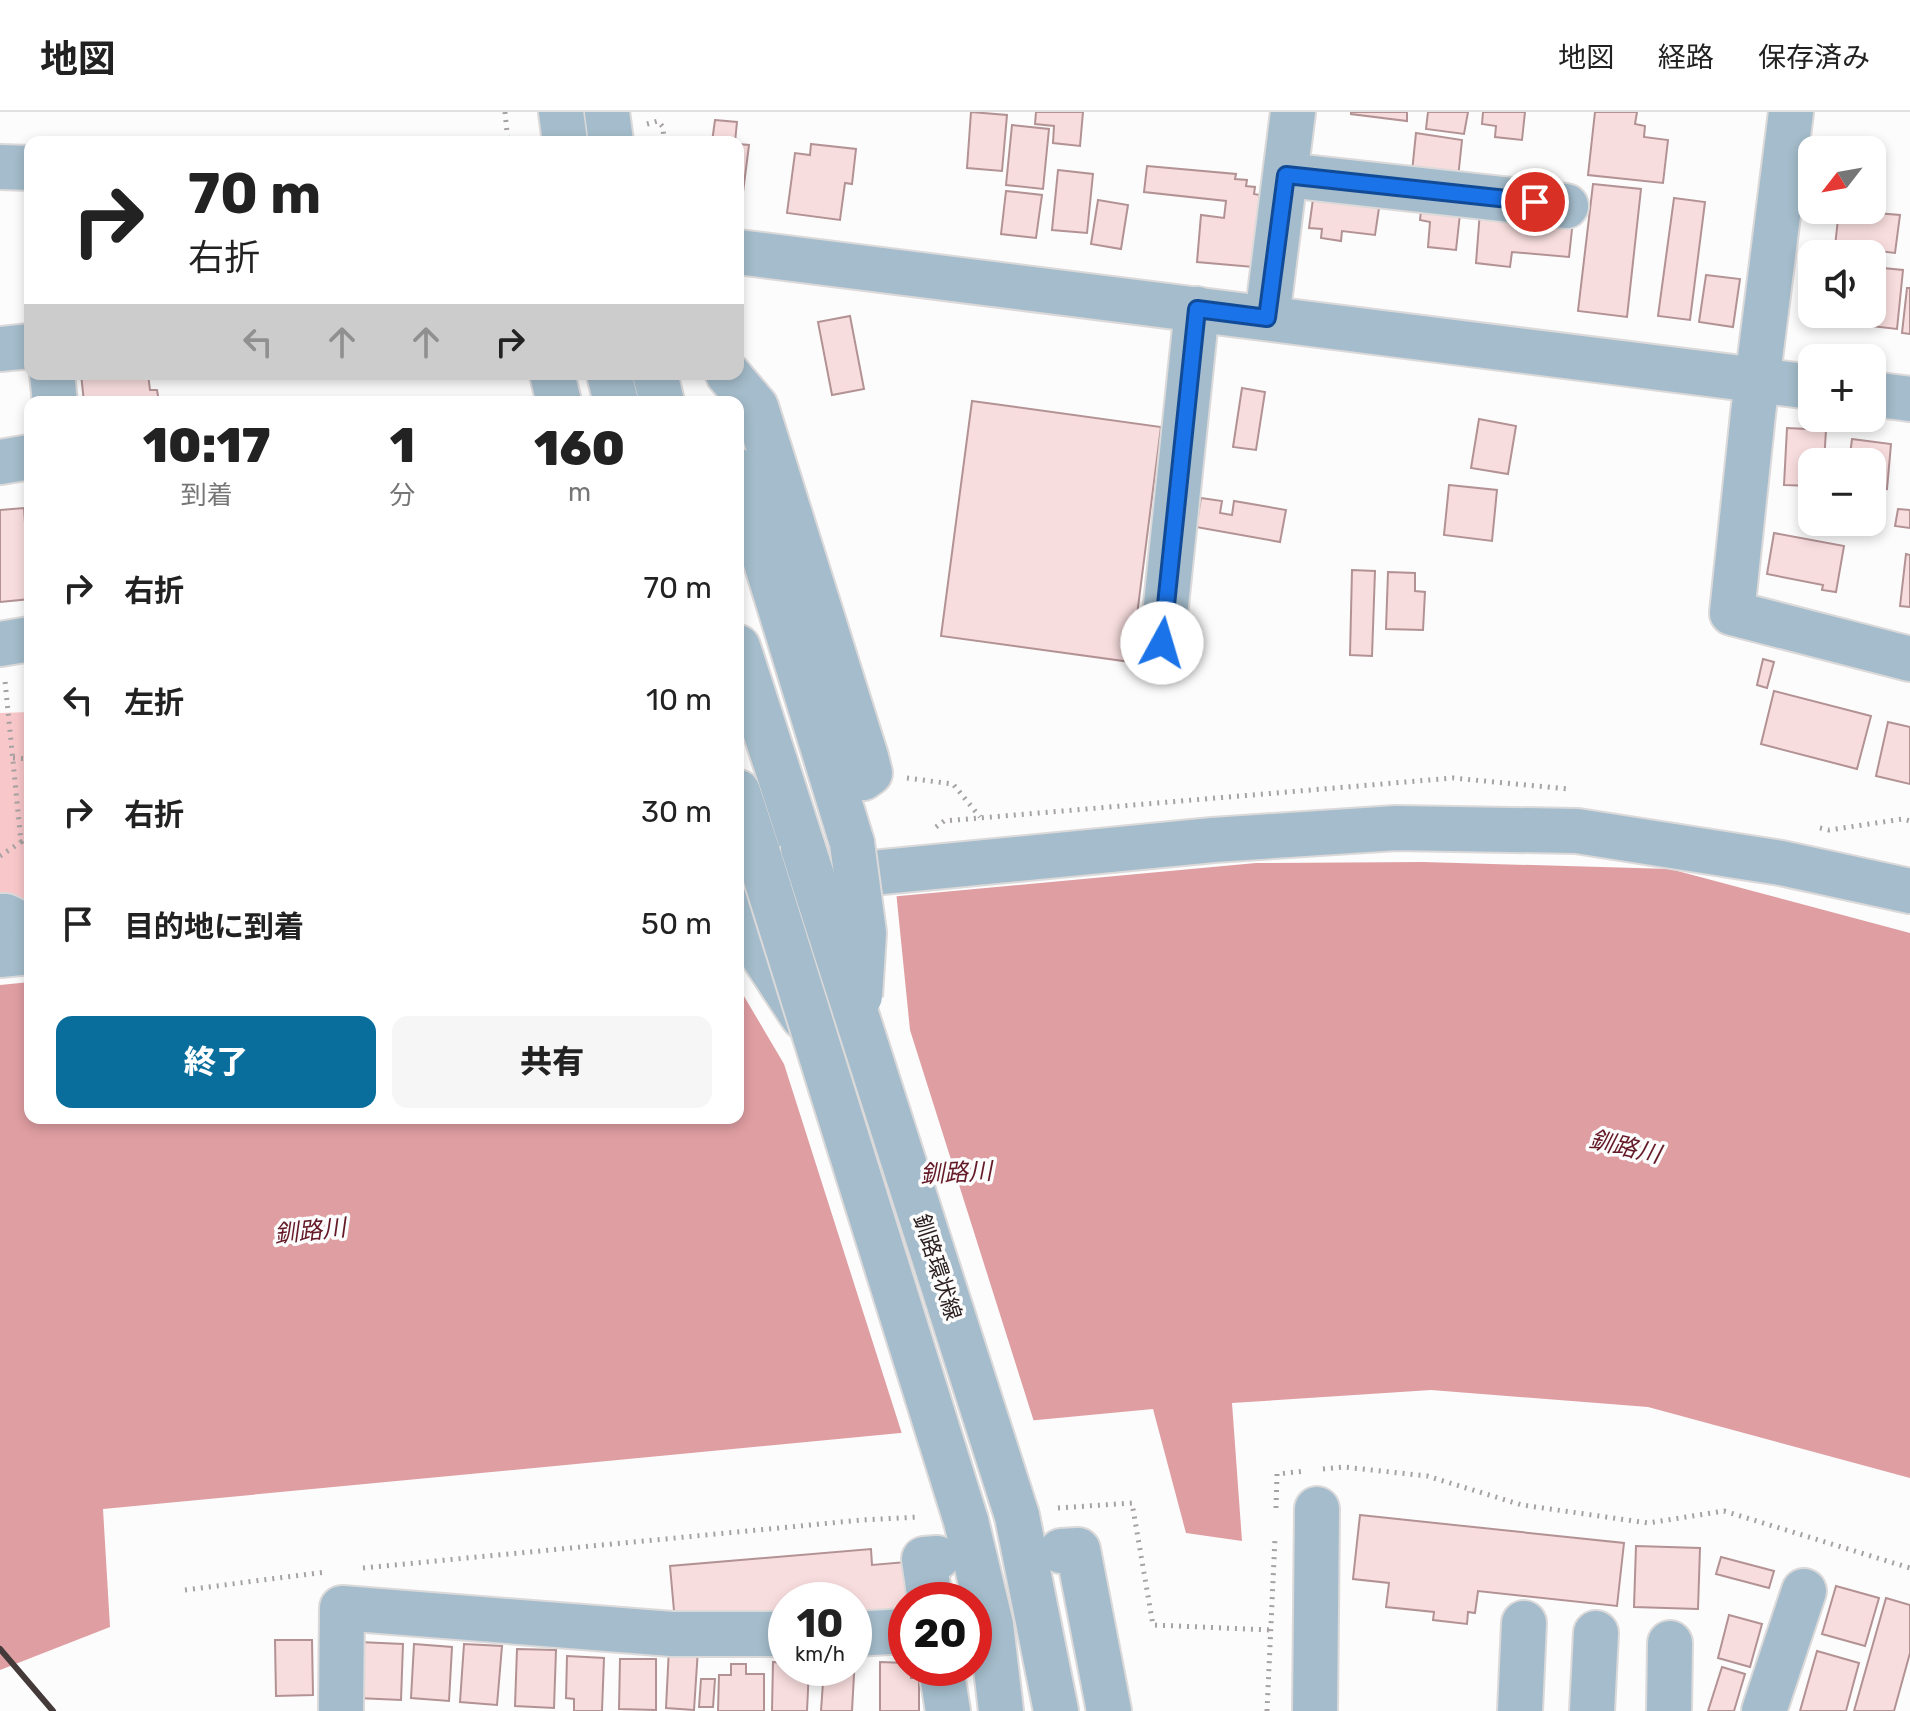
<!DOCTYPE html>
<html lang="ja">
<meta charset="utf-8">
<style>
:root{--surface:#fff;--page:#f6f6f6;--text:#222;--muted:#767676;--line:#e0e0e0;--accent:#0a6e9c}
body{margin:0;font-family:Rubik,"Noto Sans JP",sans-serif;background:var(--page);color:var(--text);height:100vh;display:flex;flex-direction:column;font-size:30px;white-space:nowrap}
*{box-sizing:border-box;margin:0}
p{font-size:26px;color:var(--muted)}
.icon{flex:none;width:44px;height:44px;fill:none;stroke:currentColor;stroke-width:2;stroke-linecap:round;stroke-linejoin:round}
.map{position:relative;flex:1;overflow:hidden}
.side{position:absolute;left:24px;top:284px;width:720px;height:728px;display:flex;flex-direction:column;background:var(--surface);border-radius:16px;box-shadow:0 4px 12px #0003}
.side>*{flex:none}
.hud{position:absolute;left:24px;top:24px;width:720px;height:244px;border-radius:16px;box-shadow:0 4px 12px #0003;background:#fff;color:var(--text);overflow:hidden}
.needle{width:52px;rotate:239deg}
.controls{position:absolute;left:1798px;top:24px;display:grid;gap:16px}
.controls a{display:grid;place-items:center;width:88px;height:88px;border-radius:16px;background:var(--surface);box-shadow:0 4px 12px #0003;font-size:40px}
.speed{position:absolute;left:768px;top:1470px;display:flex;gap:16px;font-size:40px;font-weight:700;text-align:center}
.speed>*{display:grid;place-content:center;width:104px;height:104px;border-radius:50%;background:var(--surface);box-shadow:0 4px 12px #0003;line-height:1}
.speed small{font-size:20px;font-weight:400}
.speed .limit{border:12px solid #d22;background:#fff;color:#111}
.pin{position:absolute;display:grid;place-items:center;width:68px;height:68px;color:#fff;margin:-34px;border:4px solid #fff;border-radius:50%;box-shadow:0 2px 8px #0007}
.me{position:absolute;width:88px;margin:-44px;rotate:6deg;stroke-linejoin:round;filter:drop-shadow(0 0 6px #0008)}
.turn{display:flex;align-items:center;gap:28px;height:168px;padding:0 32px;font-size:36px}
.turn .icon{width:104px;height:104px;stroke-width:2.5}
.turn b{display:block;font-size:56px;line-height:68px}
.lanes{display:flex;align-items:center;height:76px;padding:0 32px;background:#0003;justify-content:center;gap:40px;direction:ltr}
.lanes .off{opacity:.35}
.eta{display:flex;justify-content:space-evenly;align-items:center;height:136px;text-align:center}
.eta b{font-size:48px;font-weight:800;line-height:56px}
.cta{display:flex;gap:16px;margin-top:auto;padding:16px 32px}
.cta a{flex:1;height:92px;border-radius:16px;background:var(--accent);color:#fff;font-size:32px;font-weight:800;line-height:92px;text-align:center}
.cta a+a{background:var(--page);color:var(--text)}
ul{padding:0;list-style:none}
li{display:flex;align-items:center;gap:24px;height:112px;padding:0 32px}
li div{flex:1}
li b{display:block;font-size:30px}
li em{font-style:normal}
header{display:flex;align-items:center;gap:48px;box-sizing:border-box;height:112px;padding:0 40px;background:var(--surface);border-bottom:2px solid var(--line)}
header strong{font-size:38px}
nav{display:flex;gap:44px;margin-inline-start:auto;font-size:28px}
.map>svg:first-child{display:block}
.green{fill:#f8c7ca}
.water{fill:#df9ea2}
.pier{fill:#fcfcfc}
.building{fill:#f8ddde;stroke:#b39294;stroke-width:2}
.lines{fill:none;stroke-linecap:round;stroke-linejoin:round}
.minor-casing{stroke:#dbd9d9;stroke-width:48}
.path{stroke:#a7a2a2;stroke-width:5;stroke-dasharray:2 6;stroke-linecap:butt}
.minor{stroke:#a4bccb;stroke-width:44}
.rail{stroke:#443a3a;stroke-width:6}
.minor-bridge-casing{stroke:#dbd9d9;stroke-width:48;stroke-linecap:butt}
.minor-bridge{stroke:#a4bccb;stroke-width:44}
.route-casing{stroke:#114b97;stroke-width:20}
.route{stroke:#1a73e8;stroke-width:14}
.labels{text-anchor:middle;stroke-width:7;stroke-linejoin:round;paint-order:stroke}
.street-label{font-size:22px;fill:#2c2020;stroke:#fcfcfc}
.water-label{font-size:24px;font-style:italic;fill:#641926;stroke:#fcfcfc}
</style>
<header>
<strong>地図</strong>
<nav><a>地図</a><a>経路</a><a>保存済み</a></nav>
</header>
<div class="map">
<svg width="1910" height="1599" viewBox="0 0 1910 1599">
<rect width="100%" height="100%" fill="#fcfcfc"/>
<path class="green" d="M30,600V796L0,793V601Z"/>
<path class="water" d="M1423,750L1670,757L1910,821V1366L1648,1295L1431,1278L1232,1291L1242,1429L1186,1421L1153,1297L103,1397L110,1515L0,1558V873L30,870V1006H738V799L1256,751Z"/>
<path class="pier" d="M896,779L910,918L1035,1313L903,1325L784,952L738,874V795Z"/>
<g class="building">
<path d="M971,0L1007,3L1002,59L967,56Z"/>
<path d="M1036,0H1083L1080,34L1053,31L1054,14L1035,12Z"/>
<path d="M1351,0H1407V9L1351,2Z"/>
<path d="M1428,0H1468L1464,22L1426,17Z"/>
<path d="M1483,0H1525L1522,28L1495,25L1496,14L1482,12Z"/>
<path d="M1595,0H1637L1635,12L1645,14L1644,25L1668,28L1663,71L1588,63Z"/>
<path d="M715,8L737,10L735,30H712Z"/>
<path d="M1012,13L1049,17L1043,77L1006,73Z"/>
<path d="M1416,21L1462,28L1458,66L1412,60Z"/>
<path d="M738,32L749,33L741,96H738Z"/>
<path d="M811,32L856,37L852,72L845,71L840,108L787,101L795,41L810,43Z"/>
<path d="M1147,54L1236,62L1235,67L1247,68L1246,74L1255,75L1254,82L1260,83L1253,155L1197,150L1201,103L1224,106L1226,89L1144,80Z"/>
<path d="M1058,58L1093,62L1087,121L1052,118Z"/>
<path d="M1593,72L1641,77L1627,205L1578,199Z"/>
<path d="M1006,79L1042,83L1036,126L1001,122Z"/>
<path d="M1674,86L1705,90L1690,208L1658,204Z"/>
<path d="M1313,87L1379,96L1375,123L1342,119L1341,129L1321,126L1322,117L1309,116Z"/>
<path d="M1098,88L1128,93L1121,137L1091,132Z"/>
<path d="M1422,89L1461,93L1456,138L1428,135L1430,110L1420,108Z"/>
<path d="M1839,98L1900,103L1895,141L1835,134Z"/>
<path d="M1480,99L1573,108L1569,145L1512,140L1510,155L1476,151Z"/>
<path d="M1808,143L1812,144V187L1804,186Z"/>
<path d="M1872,155L1903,158L1897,217L1854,212L1855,202H1872Z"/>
<path d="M1706,163L1740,167L1733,215L1699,210Z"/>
<path d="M1907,176H1910V222L1902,221Z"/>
<path d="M850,204L864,277L832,283L818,210Z"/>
<path d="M81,262H148L150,278H157L159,290H84Z"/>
<path d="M1242,276L1265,280L1256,338L1233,335Z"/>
<path d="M972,289L1161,315L1131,550L941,524Z"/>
<path d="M1479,307L1516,314L1508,362L1471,356Z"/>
<path d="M1787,316L1826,318L1824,350H1812V374L1784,373Z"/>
<path d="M1852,327L1891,332L1887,377L1872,375V350H1849Z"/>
<path d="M1449,373L1497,378L1492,429L1444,423Z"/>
<path d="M1806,380L1812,381V410H1855L1853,419L1801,411Z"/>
<path d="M1201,386L1222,389L1220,401L1232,403L1234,389L1286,398L1280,430L1196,415Z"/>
<path d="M24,396L30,487L0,490V398Z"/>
<path d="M1898,397L1910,398V416L1895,414Z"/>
<path d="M1774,421L1844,434L1836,480L1822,478L1823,473L1767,462Z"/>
<path d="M1906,442L1910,443V495L1900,494Z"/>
<path d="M1352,458L1375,459L1372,544L1350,543Z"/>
<path d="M1388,460L1415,461V479L1425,480L1423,518L1386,517Z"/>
<path d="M1763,547L1774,550L1767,576L1757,573Z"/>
<rect x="26" y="550" width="4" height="27"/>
<path d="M1774,579L1871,604L1857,657L1761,632Z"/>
<path d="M1888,610L1910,615V672L1876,664Z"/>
<path d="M1360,1403L1624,1431L1617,1494L1478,1479L1475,1501L1468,1500L1467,1512L1433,1508L1434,1500L1386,1495L1389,1471L1353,1467Z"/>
<path d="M1636,1434L1700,1436L1698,1497L1634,1495Z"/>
<path d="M871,1437L872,1453L906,1450L908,1488H906V1503L854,1508V1488H786V1501L675,1510L670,1454Z"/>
<path d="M1721,1445L1774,1459L1769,1476L1716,1462Z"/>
<path d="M1836,1474L1879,1486L1865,1534L1822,1522Z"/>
<path d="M1886,1486L1910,1493V1541L1894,1599H1854Z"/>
<path d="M1729,1503L1762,1512L1750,1555L1718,1546Z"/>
<path d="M275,1528H312L313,1583L276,1584Z"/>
<path d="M359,1530L403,1532L401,1588L357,1586Z"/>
<path d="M414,1532L452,1535L449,1589L411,1586Z"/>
<path d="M464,1532L502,1534L497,1593L460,1590Z"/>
<path d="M669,1536L698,1537L694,1598L666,1596Z"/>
<path d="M517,1537L556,1538L554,1596L515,1594Z"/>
<path d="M1817,1539L1859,1551L1846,1599H1800Z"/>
<path d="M567,1544L604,1546L602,1599H574V1587L566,1586Z"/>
<path d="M854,1544H855L852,1599H821L824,1556H854Z"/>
<path d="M620,1547H656V1598L619,1597Z"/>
<path d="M773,1550L786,1551V1556H809L807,1599H772Z"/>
<path d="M880,1550L906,1551V1556H911V1566H919V1599H880Z"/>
<path d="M731,1552H746V1562H764V1599H718L719,1563H731Z"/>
<path d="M1722,1555L1745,1562L1734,1599H1708Z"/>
<path d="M701,1567H715L713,1595H699Z"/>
</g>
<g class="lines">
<defs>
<g id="minor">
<path d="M561,0L565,30"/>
<path d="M607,0L611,30"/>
<path d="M1791,0L1753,302L1732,501L1910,547"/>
<path d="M0,55L30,56"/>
<path d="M1286,63L1566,94"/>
<path d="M738,140L1812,275"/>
<path d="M1267,206L1293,0"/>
<path d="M0,237L30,234"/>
<path d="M52,262L55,290"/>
<path d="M552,262L559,290"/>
<path d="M609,262L616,290"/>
<path d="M655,262L662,290"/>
<path d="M728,262L756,295L866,645L870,661L863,666"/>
<path d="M1872,282L1910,287"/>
<path d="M0,350L30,345"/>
<path d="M738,359L852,731"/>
<path d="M1162,531L1197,197"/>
<path d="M0,532L30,527"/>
<path d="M738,535L803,736"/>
<path d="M738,680L758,741"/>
<path d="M738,774L1213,728L1396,716L1577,719L1781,751L1910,779"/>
<path d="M738,797L756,833L803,905"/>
<path d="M0,804H6L30,817"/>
<path d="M0,843L30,840"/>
<path d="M1017,1404L1056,1599"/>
<path d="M966,1409L991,1513L1001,1599"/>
<path d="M1061,1439L1078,1438L1109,1599"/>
<path d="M930,1488L924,1447L937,1446"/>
<path d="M854,1522L906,1519"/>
<path d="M941,1556L948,1599"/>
<path d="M341,1599L342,1496L672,1522H786"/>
<path d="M1315,1599L1317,1397"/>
<path d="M1520,1599L1524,1511"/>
<path d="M1592,1599L1596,1521"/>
<path d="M1669,1599L1670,1531"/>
<path d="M1764,1599L1804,1479"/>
</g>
</defs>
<use href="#minor" class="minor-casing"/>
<g class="path">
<path d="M505,0L508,30"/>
<path d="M647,12L658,9L663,15L664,30"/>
<path d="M13,646L30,647"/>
<path d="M907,666L953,672L980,705"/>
<path d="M936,715L944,709L1453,666L1569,677"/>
<path d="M1820,716L1829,718L1903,707L1910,709"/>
<path d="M21,730L30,724"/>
<path d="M0,744L21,730L5,569"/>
<path d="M1323,1357L1344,1355L1427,1364L1522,1393L1648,1411L1724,1399L1910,1456"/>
<path d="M1058,1396L1132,1391L1153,1513L1271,1518"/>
<path d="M1276,1396L1277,1362L1305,1359"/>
<path d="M363,1456L862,1408L919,1405"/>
<path d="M185,1478L325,1460"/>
<path d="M1267,1599L1275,1426"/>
</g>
<use href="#minor" class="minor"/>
<path class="rail" d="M0,1537L53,1599"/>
<defs>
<g id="minor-bridge">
<path d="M852,731L864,821L860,884"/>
<path d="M803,736L1017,1404"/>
<path d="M758,741L966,1409"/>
</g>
</defs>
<use href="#minor-bridge" class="minor-bridge-casing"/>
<use href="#minor-bridge" class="minor-bridge"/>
</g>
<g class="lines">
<defs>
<path id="route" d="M1162,531L1197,197L1267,206L1286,63L1535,90"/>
</defs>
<use href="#route" class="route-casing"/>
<use href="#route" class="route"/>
</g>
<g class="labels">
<g class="street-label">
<text transform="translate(938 1155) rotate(72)" y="8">釧路環状線</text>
</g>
<g class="water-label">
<text transform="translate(1625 1035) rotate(13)" y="8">釧路川</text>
<text transform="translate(956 1061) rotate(-3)" y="8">釧路川</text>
<text transform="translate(310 1119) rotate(-6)" y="8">釧路川</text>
</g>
</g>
</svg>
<div class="controls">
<a><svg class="needle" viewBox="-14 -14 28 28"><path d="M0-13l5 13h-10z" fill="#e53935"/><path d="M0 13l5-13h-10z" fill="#767676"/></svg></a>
<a><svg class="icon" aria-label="sound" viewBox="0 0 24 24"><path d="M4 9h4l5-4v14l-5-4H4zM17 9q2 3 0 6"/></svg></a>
<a>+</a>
<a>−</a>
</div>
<div class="speed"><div>10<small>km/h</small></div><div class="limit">20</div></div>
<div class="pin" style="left:1535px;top:90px;background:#d93025"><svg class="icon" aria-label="arrive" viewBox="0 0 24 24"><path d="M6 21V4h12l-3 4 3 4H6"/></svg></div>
<svg class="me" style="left:1162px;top:531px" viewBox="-20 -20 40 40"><circle r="19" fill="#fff"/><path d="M0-13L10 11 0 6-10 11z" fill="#1a73e8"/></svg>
<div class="hud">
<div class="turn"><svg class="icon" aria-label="right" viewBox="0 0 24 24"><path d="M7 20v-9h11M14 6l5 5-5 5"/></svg><div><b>70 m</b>右折</div></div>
<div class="lanes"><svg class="icon off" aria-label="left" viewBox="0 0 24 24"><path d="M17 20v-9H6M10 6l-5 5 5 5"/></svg><svg class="icon off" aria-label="ahead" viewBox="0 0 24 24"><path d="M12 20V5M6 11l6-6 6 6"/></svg><svg class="icon off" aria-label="ahead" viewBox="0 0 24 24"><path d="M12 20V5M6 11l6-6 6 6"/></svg><svg class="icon" aria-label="right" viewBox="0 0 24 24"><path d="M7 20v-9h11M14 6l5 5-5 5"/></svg></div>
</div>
<section class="side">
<div class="eta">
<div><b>10:17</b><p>到着</p></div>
<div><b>1</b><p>分</p></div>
<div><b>160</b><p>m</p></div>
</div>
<ul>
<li><svg class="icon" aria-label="right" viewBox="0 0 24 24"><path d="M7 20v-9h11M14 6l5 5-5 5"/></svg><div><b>右折</b></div><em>70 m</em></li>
<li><svg class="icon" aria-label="left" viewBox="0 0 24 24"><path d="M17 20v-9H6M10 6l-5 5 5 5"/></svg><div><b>左折</b></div><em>10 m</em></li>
<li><svg class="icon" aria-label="right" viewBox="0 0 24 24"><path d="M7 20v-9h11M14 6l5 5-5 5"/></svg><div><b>右折</b></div><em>30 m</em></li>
<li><svg class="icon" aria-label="arrive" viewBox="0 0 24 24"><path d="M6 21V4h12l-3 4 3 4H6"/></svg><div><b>目的地に到着</b></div><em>50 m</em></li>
</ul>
<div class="cta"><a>終了</a><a>共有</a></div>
</section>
</div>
